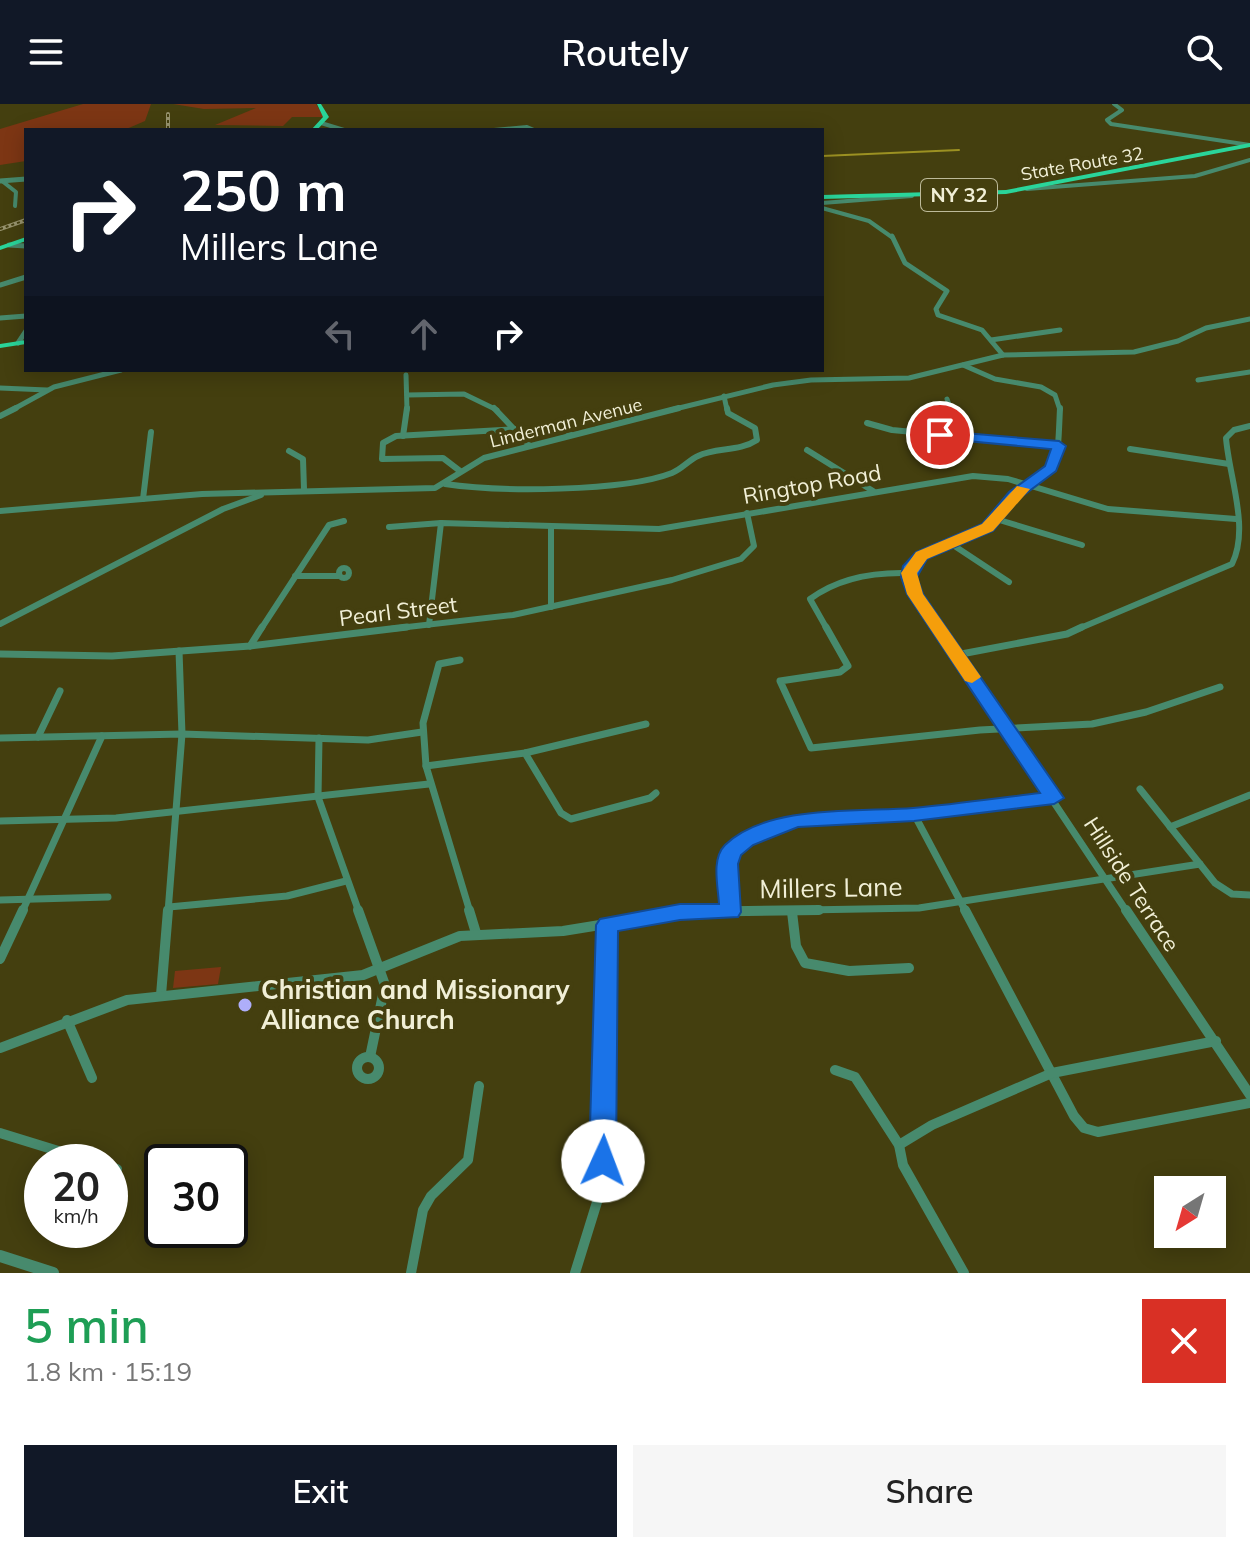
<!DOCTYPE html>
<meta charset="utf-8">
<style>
:root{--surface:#fff;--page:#f6f6f6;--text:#222;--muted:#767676;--accent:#111827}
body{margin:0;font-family:Mulish,sans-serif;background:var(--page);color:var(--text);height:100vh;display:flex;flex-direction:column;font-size:30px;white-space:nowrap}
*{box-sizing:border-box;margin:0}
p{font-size:26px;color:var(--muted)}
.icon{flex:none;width:44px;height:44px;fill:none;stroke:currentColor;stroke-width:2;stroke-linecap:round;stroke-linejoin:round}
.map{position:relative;height:1169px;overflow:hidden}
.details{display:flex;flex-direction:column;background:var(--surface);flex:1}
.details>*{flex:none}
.banner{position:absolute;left:24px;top:24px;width:800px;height:244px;border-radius:0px;box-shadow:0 4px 20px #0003;background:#111827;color:#fff;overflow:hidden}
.needle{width:52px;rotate:217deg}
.tools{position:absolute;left:1154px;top:1072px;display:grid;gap:16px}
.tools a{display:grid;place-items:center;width:72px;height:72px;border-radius:0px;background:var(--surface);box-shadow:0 4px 20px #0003;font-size:40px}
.speed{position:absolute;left:24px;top:1040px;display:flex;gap:16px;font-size:40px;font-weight:700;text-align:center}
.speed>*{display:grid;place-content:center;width:104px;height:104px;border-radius:50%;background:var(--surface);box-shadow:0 4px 20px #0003;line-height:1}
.speed small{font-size:20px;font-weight:400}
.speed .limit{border:4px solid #111;border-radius:12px;background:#fff;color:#111}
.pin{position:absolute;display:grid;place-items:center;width:68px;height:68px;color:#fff;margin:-34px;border:4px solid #fff;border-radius:50%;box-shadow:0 2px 8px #0007}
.me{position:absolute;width:88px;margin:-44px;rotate:2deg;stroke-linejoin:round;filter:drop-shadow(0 0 6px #0008)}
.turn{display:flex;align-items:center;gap:28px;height:168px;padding:0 24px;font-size:36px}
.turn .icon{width:104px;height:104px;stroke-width:2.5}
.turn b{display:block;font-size:56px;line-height:68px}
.lanes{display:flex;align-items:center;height:76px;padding:0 24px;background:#0003;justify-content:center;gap:40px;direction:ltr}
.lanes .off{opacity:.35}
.round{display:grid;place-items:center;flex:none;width:84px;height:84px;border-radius:0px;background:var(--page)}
.head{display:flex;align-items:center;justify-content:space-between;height:136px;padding:0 24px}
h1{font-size:48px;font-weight:600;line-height:60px;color:#1e9e55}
.cta{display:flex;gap:16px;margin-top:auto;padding:16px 24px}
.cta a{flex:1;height:92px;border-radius:0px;background:var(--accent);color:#fff;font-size:32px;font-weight:600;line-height:92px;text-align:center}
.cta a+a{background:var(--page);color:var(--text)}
header{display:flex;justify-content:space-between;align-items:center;height:104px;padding:0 24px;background:var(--accent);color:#fff;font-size:36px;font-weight:600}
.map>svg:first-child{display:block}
.green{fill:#7d3614}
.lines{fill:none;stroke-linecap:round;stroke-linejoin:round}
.stream{stroke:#9c9122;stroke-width:2}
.minor-far4{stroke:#478a6d;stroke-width:4}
.minor-far3{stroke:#478a6d;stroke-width:5}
.minor-far2{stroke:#478a6d;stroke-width:6}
.minor-far1{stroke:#478a6d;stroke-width:7}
.minor{stroke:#478a6d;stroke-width:10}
.tertiary-far1{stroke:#478a6d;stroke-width:5}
.tertiary{stroke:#478a6d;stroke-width:12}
.primary{fill:#2ad59a;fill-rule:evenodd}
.rail-casing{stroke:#97936e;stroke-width:4}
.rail{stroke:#443f0f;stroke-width:2;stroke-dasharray:3;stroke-linecap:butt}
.route{fill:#1a73e8;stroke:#114b97;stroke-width:2}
.slow{fill:#f59e0b}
.poi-dot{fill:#aeaefa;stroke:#443f0f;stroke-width:3}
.labels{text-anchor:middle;stroke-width:8;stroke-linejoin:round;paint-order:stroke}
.far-street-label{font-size:18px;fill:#f1efd6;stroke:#443f0f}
.shield{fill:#443f0f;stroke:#bdba9a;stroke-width:2}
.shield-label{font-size:20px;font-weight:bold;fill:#f1efd6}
.street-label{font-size:22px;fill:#f1efd6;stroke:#443f0f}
.near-street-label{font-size:26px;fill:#f1efd6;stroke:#443f0f}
.near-poi-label{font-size:26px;font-weight:bold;fill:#f1efd6;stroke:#443f0f;text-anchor:start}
</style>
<header><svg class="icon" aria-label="menu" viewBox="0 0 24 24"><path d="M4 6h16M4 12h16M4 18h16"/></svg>Routely<svg class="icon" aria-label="search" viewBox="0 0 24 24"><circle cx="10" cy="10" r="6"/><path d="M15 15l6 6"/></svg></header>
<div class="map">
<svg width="1250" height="1169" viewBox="0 0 1250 1169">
<rect width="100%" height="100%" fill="#443f0f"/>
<g class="green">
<path d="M83,0H165H151L145,17L124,26H26V57L0,61V25Z"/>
<path d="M173,0H316L324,13H292L283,22L215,21L256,4L204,5Z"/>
<path d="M221,863L218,880L173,884L175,867Z"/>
</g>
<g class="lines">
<g class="stream">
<path d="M586,25L591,26"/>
<path d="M822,52L959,46"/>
</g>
<g class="minor-far4">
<path d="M1114,0L1122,6L1107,16L1111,20L1250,41"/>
<path d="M321,19L344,26"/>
<path d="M494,26L527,23L534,26"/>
<path d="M2,77L16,88L15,102"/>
<path d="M1027,85L1195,72L1250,56"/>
<path d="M822,99L912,92"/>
<path d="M822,104L869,117L893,134"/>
</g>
<g class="minor-far3">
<path d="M892,132L905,159L947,187L936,205L938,211L982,226L1003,251"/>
<path d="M9,141L26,142"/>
<path d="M0,181L26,173"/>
<path d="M0,214L26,212"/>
<path d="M991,236L1060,226"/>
<path d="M18,239L26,227"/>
<path d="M963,261L995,275L1041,283L1055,291L1060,306"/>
<path d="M406,271L407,306"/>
<path d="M1198,276L1250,268"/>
<path d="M0,284L47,286"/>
<path d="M407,291L464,290L497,306"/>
<path d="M724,292L727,306"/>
<path d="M947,295L951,306"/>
<path d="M12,306L54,283L121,266"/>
<path d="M671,306L773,281L811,276L909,274L1003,251L1134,248L1178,237L1206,224L1250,215"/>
</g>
<g class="minor-far2">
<path d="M494,304L528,340"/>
<path d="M950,304L955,332"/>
<path d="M0,312L16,304"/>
<path d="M560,318L570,330"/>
<path d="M867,319L892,326L1059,342"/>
<path d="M403,332L407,304"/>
<path d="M1130,345L1229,360"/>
<path d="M807,346L873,387"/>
<path d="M289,347L303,355L304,385"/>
<path d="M460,367L443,354L382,355L383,339L396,332L517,325"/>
<path d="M445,380C499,388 623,388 672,369C682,365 689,356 698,352C716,343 739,348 757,336L755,324L728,309L727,304"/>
<path d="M143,395L151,328"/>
<path d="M0,407L202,390L435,384L484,354L679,304"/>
<path d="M996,415L1082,441"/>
<path d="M389,423L441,419L659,425L973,372L1008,375L1108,405L1236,415"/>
<path d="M551,424V503"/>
<path d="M950,439L1009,478"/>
<circle cx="344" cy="469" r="5"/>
<path d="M909,469L915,490L939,525"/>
<path d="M909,469C931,438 960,443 987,423C999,414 1006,399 1016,390C1061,350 1057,367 1060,304"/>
<path d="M295,472H338"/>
<path d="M0,520L223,405L261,391"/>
<path d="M429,521L441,419"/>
<path d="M261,525L329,421L344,417"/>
<path d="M390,525L513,511L672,476L741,455L754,442L747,409"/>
<path d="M827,525L810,495C838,474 875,468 909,469"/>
<path d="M1078,525L1232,460C1250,424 1229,373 1226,334L1234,326L1250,322"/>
</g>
<g class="minor-far1">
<path d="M826,523L848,562L840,568L780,577L811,644L980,626L1092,620L1146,608L1220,583"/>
<path d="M937,523L1127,808"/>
<path d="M250,542L262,523"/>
<path d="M0,550L112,552L250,542L407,523"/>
<path d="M956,551L1067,530L1082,523"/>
<path d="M460,556L439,560L423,619L426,662L470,808"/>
<path d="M38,633L60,587"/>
<path d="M0,634L182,630L368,636L422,628"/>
<path d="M319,634L318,693L359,808"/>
<path d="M525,649L561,709L571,715L650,694L656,689"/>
<path d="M426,662L525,649L646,620"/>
<path d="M1140,685L1215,779L1232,790L1250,791"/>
<path d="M914,710L966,808"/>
<path d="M0,717L116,714L429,680"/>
<path d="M1170,723L1250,691"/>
<path d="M0,796L108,793"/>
<path d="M169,803L287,792L346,777"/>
<path d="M22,808L102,632"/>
<path d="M168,808L182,630L179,547"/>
<path d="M700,808L919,804L1200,760"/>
<path d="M730,808L727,760L731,747L746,736L796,716L914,710L1054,694"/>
</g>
<g class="minor">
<path d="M358,806L385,881L370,953"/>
<path d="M469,806L476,829"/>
<path d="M965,806L1074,1012L1084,1024L1098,1028L1250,999"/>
<path d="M1126,806L1250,991"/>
<path d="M792,808L796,842L805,859L849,867L909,864"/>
<path d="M0,855L23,806"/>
<path d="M161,891L168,806"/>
<path d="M67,916L92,974"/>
<path d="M0,944L127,896L363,871L460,832L563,827L680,808L819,806"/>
<circle cx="368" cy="964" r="11"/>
<path d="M835,966L855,973L899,1041L903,1061L964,1169"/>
<path d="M0,1029L94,1058"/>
<path d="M899,1041L932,1021L1052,969L1216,937"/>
<path d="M110,1063L117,1065"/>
<path d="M411,1169L423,1106L431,1092L468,1056L479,982"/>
<path d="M575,1169L602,1082L607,821"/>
</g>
<path class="tertiary-far1" d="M0,77L26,75"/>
<path class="tertiary" d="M0,1152L53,1169"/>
<g class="primary">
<path d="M317,0H321L329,13L317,26H311L323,13Z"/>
<path d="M1250,39V43L1006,90L822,95V91L1006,86Z"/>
<path d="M26,133V137L0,146V142Z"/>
<path d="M26,236V240L0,244V240Z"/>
</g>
<defs>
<g id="rail">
<path d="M168,10V26"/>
<path d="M0,125L26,116"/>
</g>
</defs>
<use href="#rail" class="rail-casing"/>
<use href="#rail" class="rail"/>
</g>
<path class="route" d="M940,327L1059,337L1066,342L1056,367L1020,394L993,427L927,455L917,473L923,490L1064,694L1054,700L914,717L798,723L753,741L741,751L738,760L741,808L738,813L680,816L618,827L616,1057L612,1065L603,1068L593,1065L589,1057L596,821L600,815L680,800H719C718,782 711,755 725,741C767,700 859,708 913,704C956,700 998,694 1040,689L907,490L901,473L903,462L916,448L982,420L1009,388L1045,362L1051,345L935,334V328Z"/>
<path class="slow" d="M1017,382L1030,385L993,427L927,455L917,469L923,490L981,573L972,579L965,577L907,490L901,469L916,448L982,420Z"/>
<circle class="poi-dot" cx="245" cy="901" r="8"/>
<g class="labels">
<g class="far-street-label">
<text transform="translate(1082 60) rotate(-10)" y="6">State Route 32</text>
<text transform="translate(566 319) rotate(-14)" y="6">Linderman Avenue</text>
</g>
<rect class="shield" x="921" y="75" width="76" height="32" rx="6"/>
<g class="shield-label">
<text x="959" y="98">NY 32</text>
</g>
<g class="street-label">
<text transform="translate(812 380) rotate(-10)" y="8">Ringtop Road</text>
<text transform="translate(398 507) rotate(-7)" y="8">Pearl Street</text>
<text transform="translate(1132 780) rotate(57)" y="8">Hillside Terrace</text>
</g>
<g class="near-street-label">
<text transform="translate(831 784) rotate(-1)" y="9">Millers Lane</text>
</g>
<g class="near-poi-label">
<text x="261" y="895">Christian and Missionary<tspan x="261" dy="30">Alliance Church</tspan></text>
</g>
</g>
</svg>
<div class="tools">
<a><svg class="needle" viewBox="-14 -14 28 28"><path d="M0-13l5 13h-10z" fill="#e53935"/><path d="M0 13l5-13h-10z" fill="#767676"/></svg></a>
</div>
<div class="speed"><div>20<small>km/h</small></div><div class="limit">30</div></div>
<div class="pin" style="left:940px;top:331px;background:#d93025"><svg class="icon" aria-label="arrive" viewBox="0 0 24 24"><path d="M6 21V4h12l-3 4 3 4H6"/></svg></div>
<svg class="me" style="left:603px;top:1057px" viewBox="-20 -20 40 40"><circle r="19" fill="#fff"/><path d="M0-13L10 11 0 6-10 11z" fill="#1a73e8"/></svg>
<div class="banner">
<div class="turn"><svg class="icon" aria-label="right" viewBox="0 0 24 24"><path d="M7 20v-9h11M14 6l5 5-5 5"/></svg><div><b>250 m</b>Millers Lane</div></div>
<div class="lanes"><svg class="icon off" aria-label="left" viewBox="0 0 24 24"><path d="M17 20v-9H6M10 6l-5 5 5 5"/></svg><svg class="icon off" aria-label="ahead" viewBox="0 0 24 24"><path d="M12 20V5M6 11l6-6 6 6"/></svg><svg class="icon" aria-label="right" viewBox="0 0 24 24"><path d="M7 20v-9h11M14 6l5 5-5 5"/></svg></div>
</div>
</div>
<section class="details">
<div class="head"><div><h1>5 min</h1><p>1.8 km · 15:19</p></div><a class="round" style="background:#d93025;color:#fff"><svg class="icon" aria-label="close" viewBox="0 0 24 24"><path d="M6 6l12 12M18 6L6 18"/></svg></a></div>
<div class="cta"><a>Exit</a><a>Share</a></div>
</section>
